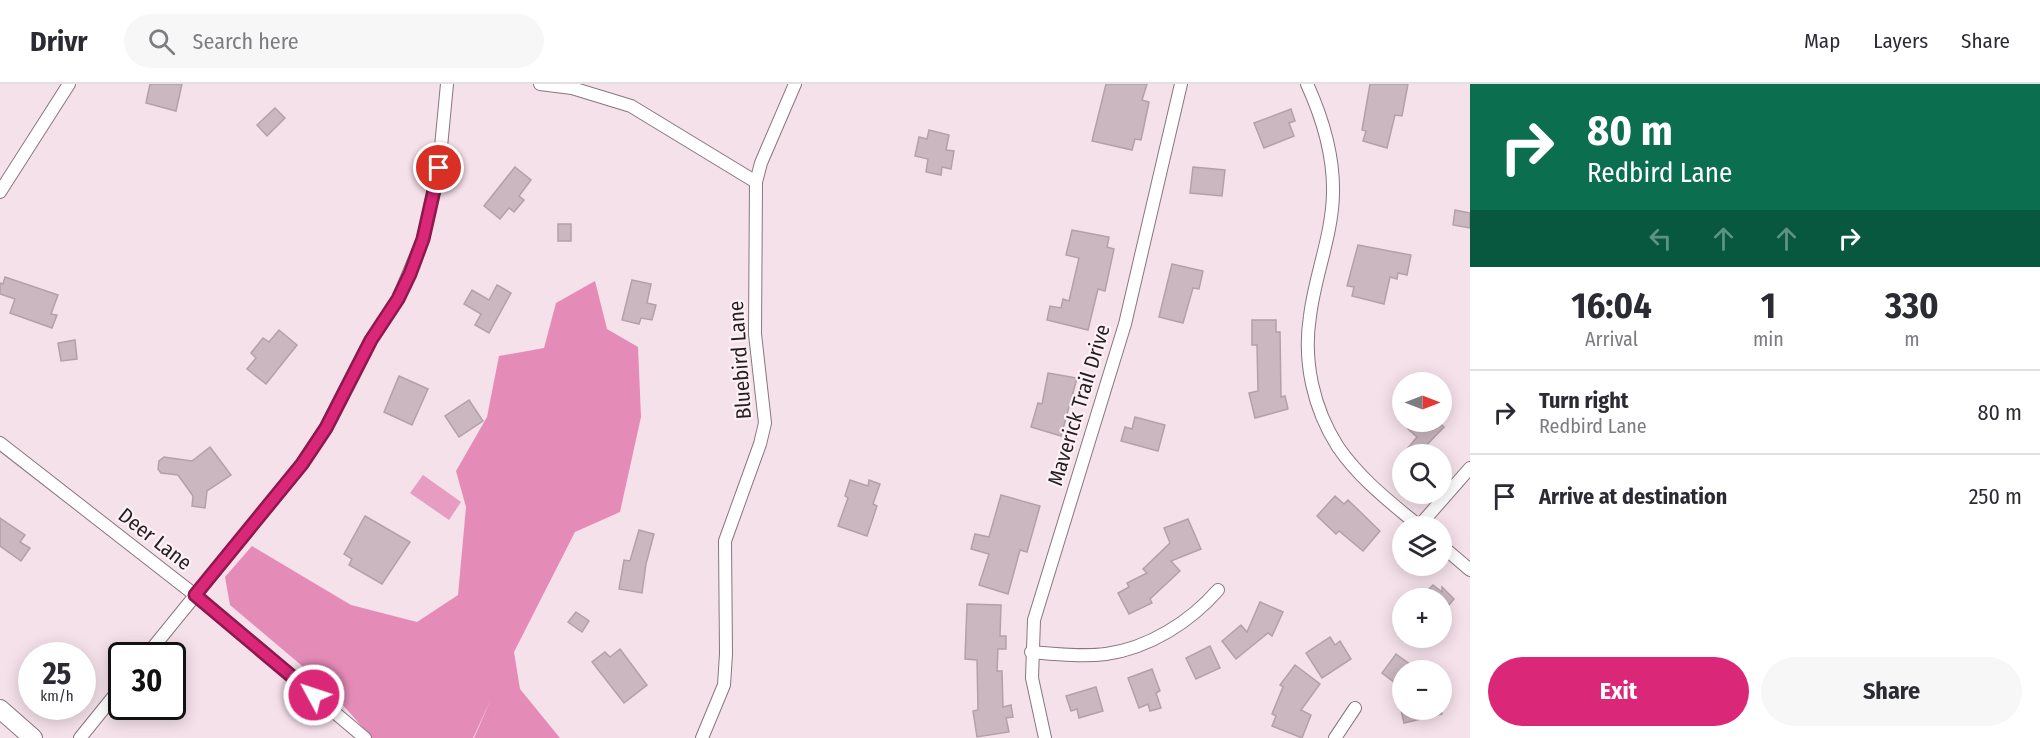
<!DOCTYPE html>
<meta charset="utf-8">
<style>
:root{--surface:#fff;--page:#f7f7f7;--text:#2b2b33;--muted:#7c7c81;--line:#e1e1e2;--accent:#db2777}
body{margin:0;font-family:"Fira Sans Condensed",sans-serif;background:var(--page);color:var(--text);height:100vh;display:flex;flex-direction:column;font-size:22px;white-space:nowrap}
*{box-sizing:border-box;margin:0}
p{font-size:20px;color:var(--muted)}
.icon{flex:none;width:33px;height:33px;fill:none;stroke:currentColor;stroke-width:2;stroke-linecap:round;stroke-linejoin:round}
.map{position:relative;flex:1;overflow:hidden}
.drawer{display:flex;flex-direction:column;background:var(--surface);width:570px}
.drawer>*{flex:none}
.guide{background:#0b6e4f;color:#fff;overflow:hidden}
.needle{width:39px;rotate:90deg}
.controls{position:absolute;left:1392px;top:288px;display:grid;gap:12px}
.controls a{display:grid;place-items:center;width:60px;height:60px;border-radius:50%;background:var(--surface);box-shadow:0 3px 15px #0003;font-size:30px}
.speed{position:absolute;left:18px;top:558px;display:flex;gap:12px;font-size:30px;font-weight:700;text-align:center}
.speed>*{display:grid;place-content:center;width:78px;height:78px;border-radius:50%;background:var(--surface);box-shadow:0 3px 15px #0003;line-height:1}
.speed small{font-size:15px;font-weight:400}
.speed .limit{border:3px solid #111;border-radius:9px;background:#fff;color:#111}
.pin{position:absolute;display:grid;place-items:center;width:51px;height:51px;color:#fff;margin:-26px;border:3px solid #fff;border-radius:50%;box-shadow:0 2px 6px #0007}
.me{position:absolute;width:66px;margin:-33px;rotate:310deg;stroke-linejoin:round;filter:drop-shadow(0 0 4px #0008)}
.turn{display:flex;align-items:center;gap:21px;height:126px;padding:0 18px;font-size:27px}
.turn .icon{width:78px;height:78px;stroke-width:2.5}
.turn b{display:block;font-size:42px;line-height:51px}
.lanes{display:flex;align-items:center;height:57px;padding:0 18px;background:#0003;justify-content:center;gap:30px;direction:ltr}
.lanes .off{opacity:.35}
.eta{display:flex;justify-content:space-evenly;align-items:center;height:102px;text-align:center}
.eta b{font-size:36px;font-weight:700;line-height:42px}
.cta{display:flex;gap:12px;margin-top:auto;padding:12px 18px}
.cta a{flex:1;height:69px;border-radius:36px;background:var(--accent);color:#fff;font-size:24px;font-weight:700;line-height:69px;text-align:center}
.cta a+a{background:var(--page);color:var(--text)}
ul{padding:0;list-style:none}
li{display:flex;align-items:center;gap:18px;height:84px;padding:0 18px;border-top:2px solid var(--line)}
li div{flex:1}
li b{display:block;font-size:22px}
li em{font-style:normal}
header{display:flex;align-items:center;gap:36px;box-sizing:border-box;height:84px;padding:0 30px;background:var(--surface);border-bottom:2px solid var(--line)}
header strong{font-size:28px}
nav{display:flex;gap:33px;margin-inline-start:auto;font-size:21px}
.search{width:420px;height:54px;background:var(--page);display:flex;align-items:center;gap:15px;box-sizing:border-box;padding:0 21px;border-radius:33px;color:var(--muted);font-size:22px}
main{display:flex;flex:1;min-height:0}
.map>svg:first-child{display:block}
.green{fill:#e79cc1}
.forest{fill:#e58bb8}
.building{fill:#cab7bf;stroke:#b3a1a9;stroke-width:1.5}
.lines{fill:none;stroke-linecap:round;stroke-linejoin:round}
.minor-casing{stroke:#88767e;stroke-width:14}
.primary-casing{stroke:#88767e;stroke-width:20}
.minor{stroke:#fff;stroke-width:12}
.primary{stroke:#fff;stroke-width:18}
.route-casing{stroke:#8e194d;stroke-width:15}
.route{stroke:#db2777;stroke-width:10}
.labels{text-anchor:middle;stroke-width:4.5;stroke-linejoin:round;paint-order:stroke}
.street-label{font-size:21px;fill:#251e21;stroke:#fdf1f6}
</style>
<header>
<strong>Drivr</strong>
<div class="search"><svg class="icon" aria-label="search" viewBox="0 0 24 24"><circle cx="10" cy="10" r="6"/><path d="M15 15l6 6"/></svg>Search here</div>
<nav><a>Map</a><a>Layers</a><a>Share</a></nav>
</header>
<main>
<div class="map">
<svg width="1470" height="654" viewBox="0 0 1470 654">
<rect width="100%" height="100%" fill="#f5e1ea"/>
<path class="green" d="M423,391L461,418L449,436L410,409Z"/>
<path class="forest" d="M595,197L607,245L638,263L641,333L620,428L575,448L514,568L520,605L560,654H474L491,615L473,654H372L327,603L230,521L225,493L252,462L351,521L417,538L458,511L466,423L456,387L487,333L499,272L544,264L556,219Z"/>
<g class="building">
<path d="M150,0H182L176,27L146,19Z"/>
<path d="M1106,0H1147L1142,16L1149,18L1144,42L1141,56L1135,55L1132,66L1092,57Z"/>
<path d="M1370,0H1408L1402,32L1395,31L1387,64L1363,57L1366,47L1362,46Z"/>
<path d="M275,24L285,34L267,52L257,41Z"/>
<path d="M1291,25L1295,37L1289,39L1294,52L1264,64L1254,39Z"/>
<path d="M929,46L949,51L946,66L954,67L951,85L942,83L941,91L926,88L928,75L915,72L919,53L927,55Z"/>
<path d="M515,83L531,96L519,112L524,116L514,128L509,124L500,135L484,122Z"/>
<path d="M1193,83L1225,86L1222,112L1190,109Z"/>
<path d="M1455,126L1470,129V144L1453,141Z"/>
<rect x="558" y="140" width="13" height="17"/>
<path d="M1072,146L1109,153L1107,163L1114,165L1105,207L1098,205L1088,246L1047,236L1050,222L1061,224L1063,215L1069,217L1079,174L1066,171Z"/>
<path d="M1358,161L1411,171L1407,191L1398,189L1397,195L1390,193L1384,220L1352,212L1354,203L1347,202Z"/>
<path d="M1172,180L1203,187L1199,205L1193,204L1183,239L1159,233Z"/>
<path d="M5,193L58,211L51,230L57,231L52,244L10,229L15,215L0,210V199L3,200Z"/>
<path d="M632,196L651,200L647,219L656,221L652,236L641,234L639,240L622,236Z"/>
<path d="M497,201L511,209L489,249L475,241L481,230L464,220L472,206L489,216Z"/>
<path d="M1252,236H1276V248H1280L1281,313L1285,312L1288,325L1255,334L1249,309L1258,307L1257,261H1252Z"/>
<path d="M279,246L297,261L266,300L247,285L256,274L251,269L263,254L269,258Z"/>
<path d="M75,256L77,275L61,277L58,259Z"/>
<path d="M1048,289L1077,294L1061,352L1031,343L1038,319L1042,320Z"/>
<path d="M399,292L428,305L412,341L384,328Z"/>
<path d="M469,316L483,337L459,353L445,332Z"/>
<path d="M1135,333L1165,341L1158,367L1121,357L1125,343L1132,345Z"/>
<path d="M1415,338H1438L1444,343L1418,370H1403L1417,353L1408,345Z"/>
<path d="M210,363L231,391L207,407L205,424L192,422L193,412L178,391L161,389L158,385L159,377L164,373L192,377Z"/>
<path d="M850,396L868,402L869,396L880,400L873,420L877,422L867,452L838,442L848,414L845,412Z"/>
<path d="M1001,411L1040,422L1027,468L1020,466L1008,510L979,501L989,470L971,465L975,450L989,453Z"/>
<path d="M1335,412L1344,420L1348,416L1380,447L1363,467L1339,447L1336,450L1317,432Z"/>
<path d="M365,432L410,458L382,500L349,481L352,475L344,470Z"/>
<path d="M0,434L25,451L20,458L30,464L21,477L0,462Z"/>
<path d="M1188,435L1201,465L1171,477L1180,487L1150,515L1152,519L1129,530L1118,509L1129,503L1127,499L1147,489L1143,485L1170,459L1164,444Z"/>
<path d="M639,446L654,450L646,480L642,509L619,505L624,476L630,477Z"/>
<path d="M1433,501L1442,508V503L1454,515L1442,529V514H1420Z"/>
<path d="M1260,518L1283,528L1272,552L1268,549L1236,575L1222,557L1241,541L1247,548Z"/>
<path d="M967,520L1001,521L1000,552H1006V565H998L997,587H1002L1003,623L1011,621L1013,633L1006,634L1009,648L977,653L973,627L978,626L977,576L965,575Z"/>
<path d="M576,528L589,537L582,548L568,538Z"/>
<path d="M1330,553L1335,561L1340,557L1351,575L1322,594L1306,569Z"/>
<path d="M1210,562L1220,584L1196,595L1186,574Z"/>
<path d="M620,565L647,601L624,619L592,578L605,568L610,573Z"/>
<path d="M1396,570L1418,586H1402V604L1382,589Z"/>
<path d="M1295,581L1320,600L1301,626L1311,631L1302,654L1272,642L1276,632L1272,630L1283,603L1280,601Z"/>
<path d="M1152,585L1160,607L1156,609L1161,624L1150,627L1148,620L1139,624L1128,594Z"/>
<path d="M1096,603L1103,627L1079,634L1077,625L1071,627L1066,612Z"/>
<path d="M1401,626H1441L1442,630L1404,639Z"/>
</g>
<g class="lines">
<defs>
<g id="minor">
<path d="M540,0L572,4L631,22L756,98"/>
<path d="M1307,0C1323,35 1334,72 1333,110C1332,152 1315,191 1310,232C1303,277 1313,324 1338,363C1360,395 1390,418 1419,442"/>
<path d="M0,108L69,0"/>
<path d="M0,359L195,511L365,654"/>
<path d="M1419,442L1470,384"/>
<path d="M1442,462L1470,486"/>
<path d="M1031,568C1055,570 1082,573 1106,570C1149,564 1190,538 1218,506"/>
<path d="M146,572L302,380L326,343L371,256L398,215L423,155L439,84L447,0"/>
<path d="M80,654L122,602"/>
<path d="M702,654L724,601L726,570L725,457L760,360L765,339L755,250L756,98L761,79L795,0"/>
<path d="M1045,654L1032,594L1034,536L1125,240L1181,0"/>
<path d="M1335,654L1355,624"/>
</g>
<path id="primary" d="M0,625L33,654"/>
</defs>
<use href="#minor" class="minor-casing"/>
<use href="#primary" class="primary-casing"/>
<use href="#minor" class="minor"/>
<use href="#primary" class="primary"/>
</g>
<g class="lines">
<defs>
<path id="route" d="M314,611L195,511L302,380L326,344L371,256L398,215L410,190L423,155L439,84"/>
</defs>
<use href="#route" class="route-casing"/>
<use href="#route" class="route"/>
</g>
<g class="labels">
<g class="street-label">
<text transform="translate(740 276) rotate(-94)" y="7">Bluebird Lane</text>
<text transform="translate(1079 321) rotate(-73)" y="7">Maverick Trail Drive</text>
<text transform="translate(155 455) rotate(38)" y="7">Deer Lane</text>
</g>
</g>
</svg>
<div class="controls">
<a><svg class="needle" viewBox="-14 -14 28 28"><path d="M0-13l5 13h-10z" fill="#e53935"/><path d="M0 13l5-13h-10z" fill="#7c7c81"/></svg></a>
<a><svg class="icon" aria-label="search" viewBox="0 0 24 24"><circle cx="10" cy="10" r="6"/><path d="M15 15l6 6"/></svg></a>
<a><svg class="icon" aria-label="layers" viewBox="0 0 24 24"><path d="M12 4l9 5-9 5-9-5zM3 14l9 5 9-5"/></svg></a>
<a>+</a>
<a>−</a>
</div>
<div class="speed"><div>25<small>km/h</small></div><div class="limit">30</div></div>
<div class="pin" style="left:439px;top:84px;background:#d93025"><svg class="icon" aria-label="arrive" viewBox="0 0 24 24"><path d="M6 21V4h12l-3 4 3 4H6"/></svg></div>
<svg class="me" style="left:314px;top:611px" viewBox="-20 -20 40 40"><circle r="17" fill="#db2777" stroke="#fff" stroke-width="3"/><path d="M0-11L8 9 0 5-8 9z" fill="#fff"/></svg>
</div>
<section class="drawer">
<div class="guide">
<div class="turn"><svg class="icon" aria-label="right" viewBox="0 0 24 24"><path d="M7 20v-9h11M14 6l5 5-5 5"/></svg><div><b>80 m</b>Redbird Lane</div></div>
<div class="lanes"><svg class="icon off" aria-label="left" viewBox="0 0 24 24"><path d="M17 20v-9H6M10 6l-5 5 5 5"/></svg><svg class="icon off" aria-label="ahead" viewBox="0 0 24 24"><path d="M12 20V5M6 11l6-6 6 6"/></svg><svg class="icon off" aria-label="ahead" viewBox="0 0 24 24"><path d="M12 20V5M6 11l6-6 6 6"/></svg><svg class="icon" aria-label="right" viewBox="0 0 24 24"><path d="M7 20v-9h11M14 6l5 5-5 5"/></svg></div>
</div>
<div class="eta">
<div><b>16:04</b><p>Arrival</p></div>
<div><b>1</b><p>min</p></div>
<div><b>330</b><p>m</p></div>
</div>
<ul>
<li><svg class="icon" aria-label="right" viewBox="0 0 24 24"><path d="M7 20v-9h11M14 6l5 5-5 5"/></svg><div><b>Turn right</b><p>Redbird Lane</p></div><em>80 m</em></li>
<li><svg class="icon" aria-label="arrive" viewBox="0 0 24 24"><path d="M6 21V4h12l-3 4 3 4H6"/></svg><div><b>Arrive at destination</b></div><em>250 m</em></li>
</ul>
<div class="cta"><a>Exit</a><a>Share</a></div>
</section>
</main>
